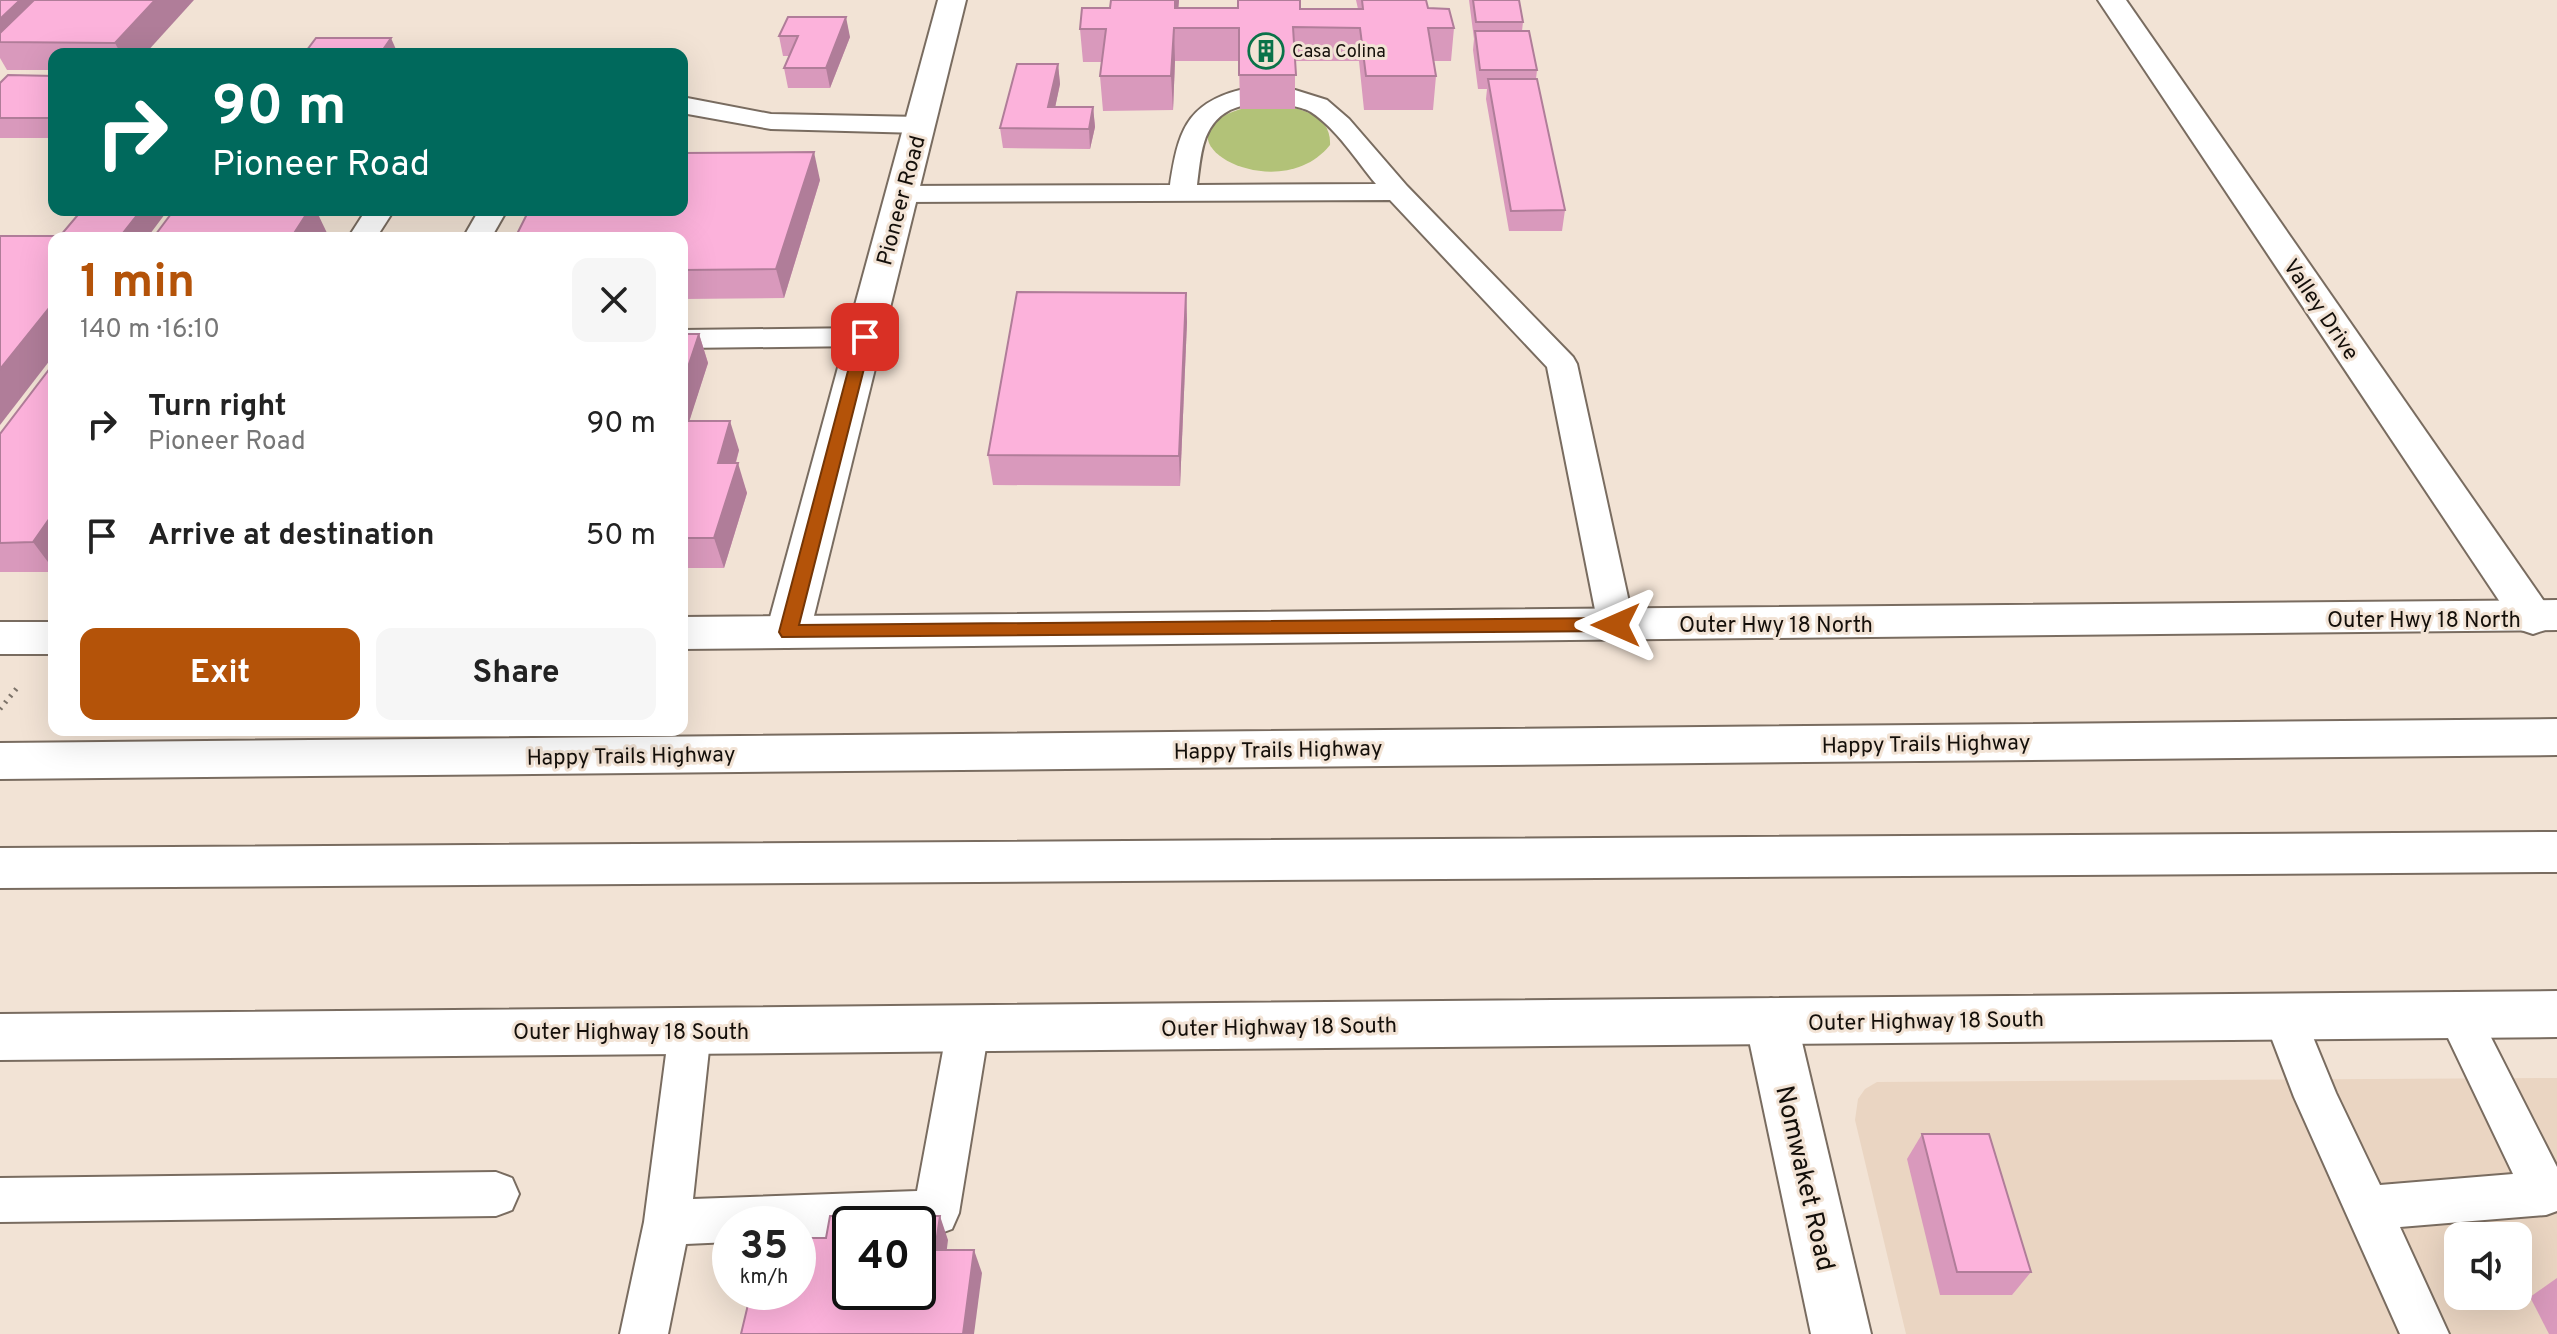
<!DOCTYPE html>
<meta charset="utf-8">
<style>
:root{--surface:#fff;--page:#f6f6f6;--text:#222;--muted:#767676;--accent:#b45309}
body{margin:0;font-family:Overpass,sans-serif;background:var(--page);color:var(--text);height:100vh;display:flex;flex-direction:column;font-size:30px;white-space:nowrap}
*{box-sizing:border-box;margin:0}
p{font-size:26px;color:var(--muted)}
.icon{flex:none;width:44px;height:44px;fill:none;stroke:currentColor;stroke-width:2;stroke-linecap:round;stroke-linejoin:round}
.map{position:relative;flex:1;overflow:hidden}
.side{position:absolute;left:48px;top:232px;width:640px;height:504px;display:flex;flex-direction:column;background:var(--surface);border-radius:16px;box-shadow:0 8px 32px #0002}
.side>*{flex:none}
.guide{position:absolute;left:48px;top:48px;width:640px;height:168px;border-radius:16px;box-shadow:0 8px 32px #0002;background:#00695c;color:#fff;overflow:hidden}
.fabs{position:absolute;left:2444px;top:1222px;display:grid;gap:16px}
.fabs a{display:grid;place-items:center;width:88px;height:88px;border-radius:16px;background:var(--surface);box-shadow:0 8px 32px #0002;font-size:40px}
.speed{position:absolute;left:712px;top:1206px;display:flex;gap:16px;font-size:40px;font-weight:700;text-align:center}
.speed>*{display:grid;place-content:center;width:104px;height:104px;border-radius:50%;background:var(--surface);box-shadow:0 8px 32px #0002;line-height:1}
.speed small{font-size:20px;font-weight:400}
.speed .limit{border:4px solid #111;border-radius:12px;background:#fff;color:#111}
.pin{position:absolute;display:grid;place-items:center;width:68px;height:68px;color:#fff;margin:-34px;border-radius:16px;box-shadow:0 4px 12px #0006}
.me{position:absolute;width:88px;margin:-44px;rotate:270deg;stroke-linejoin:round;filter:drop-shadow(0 0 6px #0008)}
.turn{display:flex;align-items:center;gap:28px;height:168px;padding:0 32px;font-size:36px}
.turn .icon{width:104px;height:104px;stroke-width:2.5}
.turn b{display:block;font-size:56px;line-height:68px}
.round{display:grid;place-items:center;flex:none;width:84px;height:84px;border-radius:16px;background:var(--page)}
.headline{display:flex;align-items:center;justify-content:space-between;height:136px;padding:0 32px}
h1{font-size:48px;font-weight:700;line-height:60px;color:var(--accent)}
.cta{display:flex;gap:16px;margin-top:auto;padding:16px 32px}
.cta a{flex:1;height:92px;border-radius:16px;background:var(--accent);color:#fff;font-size:32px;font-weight:700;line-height:92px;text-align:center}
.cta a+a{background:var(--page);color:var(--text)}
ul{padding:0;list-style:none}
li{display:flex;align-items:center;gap:24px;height:112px;padding:0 32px}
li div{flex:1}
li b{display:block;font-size:30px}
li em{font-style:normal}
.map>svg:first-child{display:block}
.built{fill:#ead5c2;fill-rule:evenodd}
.green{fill:#b2c278}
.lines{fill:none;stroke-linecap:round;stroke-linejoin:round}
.lane-casing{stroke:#796c60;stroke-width:4}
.street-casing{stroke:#796c60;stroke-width:4}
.secondary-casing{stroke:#796c60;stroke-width:4}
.primary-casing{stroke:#796c60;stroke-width:4}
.path{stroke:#7c7369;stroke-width:5;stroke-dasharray:2 6;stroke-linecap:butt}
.lane{fill:#fff;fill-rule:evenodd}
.street{fill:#fff;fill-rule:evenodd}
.secondary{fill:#fff;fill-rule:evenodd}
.primary{fill:#fff;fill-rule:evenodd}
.wall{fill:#d999bc}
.shaded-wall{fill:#b07d99}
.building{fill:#fcb2db;stroke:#b07d99;stroke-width:2;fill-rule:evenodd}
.route{fill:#b45309;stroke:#753606;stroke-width:2}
.labels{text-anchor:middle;stroke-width:6;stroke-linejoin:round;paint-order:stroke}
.far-poi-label{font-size:18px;fill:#140f0a;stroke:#f2e3d5;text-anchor:start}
.street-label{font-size:22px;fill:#140f0a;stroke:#f2e3d5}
.near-street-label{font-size:26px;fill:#140f0a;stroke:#f2e3d5}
</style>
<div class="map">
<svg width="2557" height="1334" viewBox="0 0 2557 1334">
<rect width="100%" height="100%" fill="#f2e3d5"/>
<path class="built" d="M2557,1078V1334H1906L1855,1120L1858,1099L1865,1089L1877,1082ZM2458,1236H2518V1296H2458Z"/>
<path class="green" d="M1257,105C1284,105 1332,108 1330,145C1275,214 1133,130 1257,105Z"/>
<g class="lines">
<defs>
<g id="lane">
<path d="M1240,90L1249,93L1253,98C1247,106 1239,106 1230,110C1201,125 1201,156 1197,185L1376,184C1356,160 1337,129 1311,112C1301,106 1289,108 1282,98L1286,93L1295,90L1327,100L1349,119L1407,186L1573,357L1577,364L1634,625L1628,634L1616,638L1604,634L1598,625L1547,367L1390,200L901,202L891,200L888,194L891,188L901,186L1170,185C1178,134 1185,104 1240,90Z"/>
<path d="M682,97L771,114L920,117L929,120L933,125L929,130L920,133L771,129L682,113Z"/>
<path d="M366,210H394L376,238H348Z"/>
<path d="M479,210H507L491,238H463Z"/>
<path d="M865,328L875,331L880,337L875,343L865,346L682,348V330Z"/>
<path d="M2458,996L2473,1002L2557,1167V1211L2546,1215L2400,1227L2449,1334H2400L2294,1097L2263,1016L2269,1003L2284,997L2299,1003L2336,1093L2380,1185L2513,1174L2437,1015L2443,1002Z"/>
<path d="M968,1010L983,1016L989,1029L959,1213L952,1229L936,1235L918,1236V1224H850V1238L798,1240V1224H730V1242L686,1244L668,1334H620L644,1222L669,1031L675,1018L690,1012L705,1018L711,1031L693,1199L917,1191L947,1029L953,1016Z"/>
<path d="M496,1172L512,1178L519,1194L512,1210L496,1216L0,1222V1178Z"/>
</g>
<g id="street">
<path d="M938,0H966L810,632L803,643L788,648L773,643L766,632Z"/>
<path d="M2098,0H2126L2548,607L2554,618L2548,629L2533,634L2518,629Z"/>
<path d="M1771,998L1789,1005L1797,1021L1871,1334H1811L1745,1021L1753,1005Z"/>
</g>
<g id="secondary">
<path d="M2557,600V630L682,649V617Z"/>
<rect x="0" y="622" width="54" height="32"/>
<path d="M2557,991V1037L0,1060V1014Z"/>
</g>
<g id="primary">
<path d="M2557,719V755L0,779V743Z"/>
<path d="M2557,832V872L0,888V848Z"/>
</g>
</defs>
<use href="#lane" class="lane-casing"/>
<use href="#street" class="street-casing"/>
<use href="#secondary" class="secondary-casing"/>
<use href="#primary" class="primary-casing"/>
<path class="path" d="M0,709L17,688"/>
<use href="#lane" class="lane"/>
<use href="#street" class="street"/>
<use href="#secondary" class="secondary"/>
<use href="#primary" class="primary"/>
</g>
<g class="wall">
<path d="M0,0L145,54H54V70H7L0,58Z"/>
<path d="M1179,0L1178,8L1300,9H1358L1356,0H1426L1428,8L1454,28L1451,61H1433L1436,76L1433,110H1364L1359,61H1295V109H1240L1239,61H1175L1173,110L1103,111L1100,76L1102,62H1083L1080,29L1110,8Z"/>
<path d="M1469,0H1519L1523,22L1522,31L1537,70L1536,79L1565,210L1562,231H1509L1486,99L1487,89H1478L1473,50L1474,39Z"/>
<path d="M779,36L850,37L830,88H788L784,68L789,56H783Z"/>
<path d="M1058,64L1060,84L1055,107H1093L1095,127L1090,149L1003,148L1000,128Z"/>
<path d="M54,76V138H0V83Z"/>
<path d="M820,180L784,298L682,299V238Z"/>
<path d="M1186,293L1187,322L1180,486L993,485L988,455Z"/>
<path d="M682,334H699L708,363L689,421L739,450L736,463L747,493L724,568H682Z"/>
<path d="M54,363V572H0V434Z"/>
<path d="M1922,1134L2031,1272L2012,1295H1940L1907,1159Z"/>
<path d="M2557,1278V1334H2549L2530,1297Z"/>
</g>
<g class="shaded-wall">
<path d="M20,0H50L0,42V19Z"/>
<path d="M155,0H194L145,54H121L115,43Z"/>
<path d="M1175,0H1179L1177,28H1176Z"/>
<path d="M846,17L850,37L830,88L826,68Z"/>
<path d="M1174,28L1175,61L1173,110L1171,76Z"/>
<path d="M391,38L398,54H380Z"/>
<path d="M1058,64L1060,84L1051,127L1048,107Z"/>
<path d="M1093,107L1095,127L1090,149L1089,129Z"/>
<path d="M814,152L820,180L784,298L776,269Z"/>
<path d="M141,210H168L147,238H119Z"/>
<path d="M309,210H316L327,233L324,238H291Z"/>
<path d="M1186,293L1187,322L1180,486L1179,456Z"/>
<path d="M54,302V355L0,425V369Z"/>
<path d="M699,334L708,363L682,444V385Z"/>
<path d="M730,421L739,450L727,493L718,463Z"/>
<path d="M738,463L747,493L724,568L714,538Z"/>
<path d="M54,512V570L33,542Z"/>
<path d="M940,1216L948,1240L944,1273L935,1250Z"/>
<path d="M974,1250L982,1273L974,1334H963Z"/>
</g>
<g class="building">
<path d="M0,0H20L0,19Z"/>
<path d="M34,0H155L115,43L0,42V33Z"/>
<path d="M1111,0H1175V8H1238V0H1300V9H1363L1362,0H1426L1428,8L1449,9L1454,28H1428L1436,76H1366L1360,28L1293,27L1296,75H1239V28H1174L1171,76H1100L1106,29H1080L1082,8H1110Z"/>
<path d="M1473,0H1519L1523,22H1476Z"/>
<path d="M788,17H846L826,68H784L798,36H779Z"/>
<path d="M1475,31H1529L1537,70H1480Z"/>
<path d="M316,38H391L380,54H304Z"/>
<path d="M1017,64H1058L1048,107H1093L1089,129L1000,128Z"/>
<path d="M8,75L54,76V115L51,118H0V83Z"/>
<path d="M1488,79H1537L1565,210L1511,211Z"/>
<path d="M814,152L776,269L682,270V238H515L529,210H682V153Z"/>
<path d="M82,210H141L119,238H108L107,236H60Z"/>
<path d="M174,210H309L291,238H153Z"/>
<path d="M0,236H107L105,238H54V302L0,369Z"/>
<path d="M1017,292L1186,293L1179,456L988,455Z"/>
<path d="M682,334H699L682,385Z"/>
<path d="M54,363V512L33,542L0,543V434Z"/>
<path d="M682,421H730L718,463H738L714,538H682Z"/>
<path d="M1922,1134H1989L2031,1272H1957Z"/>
<path d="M830,1216H940L935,1250H974L963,1334H741L751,1292H798V1238H826ZM850,1224H918V1292H850Z"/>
</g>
<path class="route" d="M865,333L872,337L799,625L1616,618L1625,625L1616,631L782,637L779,632L857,337Z"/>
<defs>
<symbol id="building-ring" viewBox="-11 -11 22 22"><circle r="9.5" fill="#f2e3d5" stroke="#0a7249" stroke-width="1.5"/><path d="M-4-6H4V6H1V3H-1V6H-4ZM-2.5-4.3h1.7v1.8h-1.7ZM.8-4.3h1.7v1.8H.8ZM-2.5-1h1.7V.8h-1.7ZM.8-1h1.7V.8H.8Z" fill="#0a7249"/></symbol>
</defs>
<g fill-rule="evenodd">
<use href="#building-ring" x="1246" y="31" width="40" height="40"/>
</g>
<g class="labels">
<g class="far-poi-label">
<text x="1292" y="57">Casa Colina</text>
</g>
<g class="street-label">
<text transform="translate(900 200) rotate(-75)" y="8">Pioneer Road</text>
<text transform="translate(2322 309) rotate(56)" y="8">Valley Drive</text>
<text x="2424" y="627">Outer Hwy 18 North</text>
<text x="1776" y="632">Outer Hwy 18 North</text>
<text transform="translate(1926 743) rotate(-1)" y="8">Happy Trails Highway</text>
<text transform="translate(1278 749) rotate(-1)" y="8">Happy Trails Highway</text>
<text transform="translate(631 755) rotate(-1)" y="8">Happy Trails Highway</text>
<text transform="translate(1926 1020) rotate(-1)" y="8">Outer Highway 18 South</text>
<text transform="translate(1279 1026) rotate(-1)" y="8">Outer Highway 18 South</text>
<text x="631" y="1039">Outer Highway 18 South</text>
</g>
<g class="near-street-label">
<text transform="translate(1806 1178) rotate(77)" y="9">Nomwaket Road</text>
</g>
</g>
</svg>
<div class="fabs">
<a><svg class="icon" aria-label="sound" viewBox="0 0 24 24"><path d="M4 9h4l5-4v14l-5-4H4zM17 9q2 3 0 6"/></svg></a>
</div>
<div class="speed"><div>35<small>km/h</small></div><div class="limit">40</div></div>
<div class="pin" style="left:865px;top:337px;background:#d93025"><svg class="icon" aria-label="arrive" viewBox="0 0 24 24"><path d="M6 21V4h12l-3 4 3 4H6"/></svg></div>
<svg class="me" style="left:1616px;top:625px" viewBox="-20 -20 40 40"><path d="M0-17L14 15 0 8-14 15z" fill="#b45309" stroke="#fff" stroke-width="4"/></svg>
<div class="guide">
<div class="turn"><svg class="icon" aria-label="right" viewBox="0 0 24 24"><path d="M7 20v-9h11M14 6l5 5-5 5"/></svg><div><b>90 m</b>Pioneer Road</div></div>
</div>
<section class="side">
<div class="headline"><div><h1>1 min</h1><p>140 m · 16:10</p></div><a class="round"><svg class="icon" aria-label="close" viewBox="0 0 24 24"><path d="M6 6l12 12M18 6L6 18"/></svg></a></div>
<ul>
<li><svg class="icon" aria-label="right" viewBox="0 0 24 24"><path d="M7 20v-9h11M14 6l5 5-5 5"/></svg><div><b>Turn right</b><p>Pioneer Road</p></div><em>90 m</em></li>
<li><svg class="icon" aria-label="arrive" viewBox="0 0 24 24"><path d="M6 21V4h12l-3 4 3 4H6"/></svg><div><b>Arrive at destination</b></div><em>50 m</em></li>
</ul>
<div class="cta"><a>Exit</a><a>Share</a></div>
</section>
</div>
